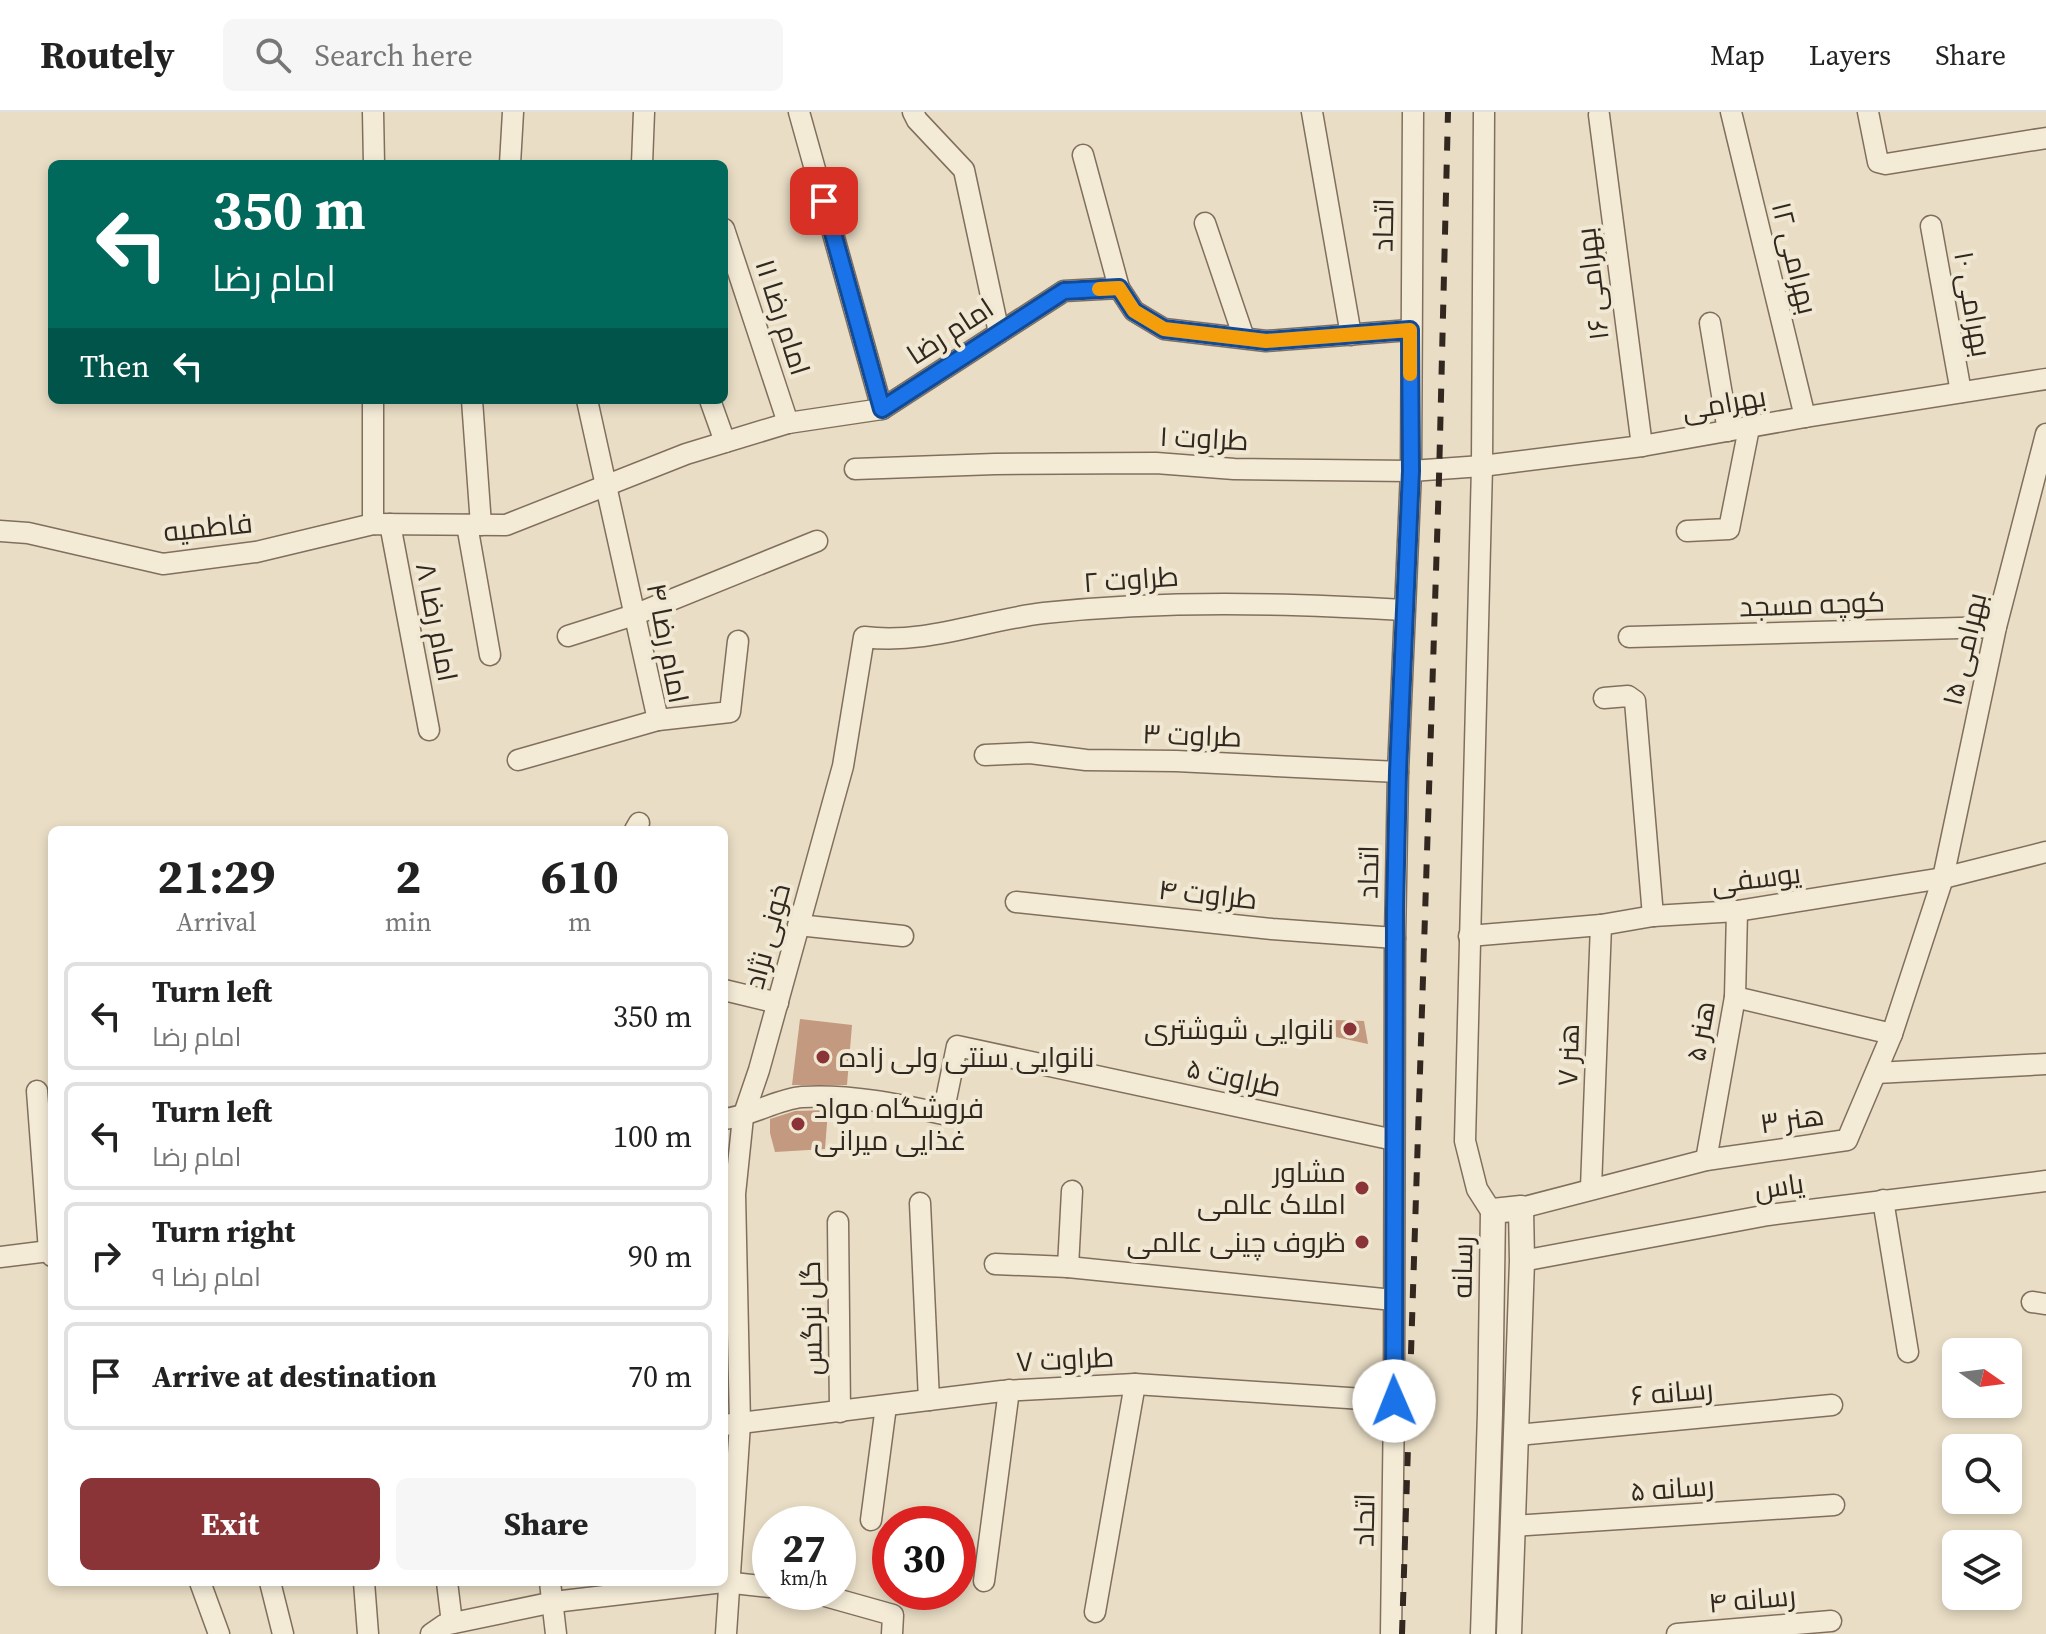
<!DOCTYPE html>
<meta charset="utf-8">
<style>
:root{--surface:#fff;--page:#f6f6f6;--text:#222;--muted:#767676;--line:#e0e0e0;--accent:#8a3437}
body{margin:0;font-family:"Source Serif 4",Cairo,serif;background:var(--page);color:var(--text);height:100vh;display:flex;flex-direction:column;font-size:30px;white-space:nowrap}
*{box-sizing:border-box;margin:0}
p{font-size:26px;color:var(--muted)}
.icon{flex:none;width:44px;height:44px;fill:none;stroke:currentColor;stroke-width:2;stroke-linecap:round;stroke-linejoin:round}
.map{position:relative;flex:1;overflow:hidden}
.details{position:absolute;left:48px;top:714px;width:680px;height:760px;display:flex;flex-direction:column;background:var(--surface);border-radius:12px;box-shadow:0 4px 12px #0003}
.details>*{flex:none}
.hud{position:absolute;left:48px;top:48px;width:680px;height:244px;border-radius:12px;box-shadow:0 4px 12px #0003;background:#00695c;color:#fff;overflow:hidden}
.needle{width:52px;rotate:104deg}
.controls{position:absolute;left:1942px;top:1226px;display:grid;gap:16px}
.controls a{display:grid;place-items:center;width:80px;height:80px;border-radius:12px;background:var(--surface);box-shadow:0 4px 12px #0003;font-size:40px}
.speed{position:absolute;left:752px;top:1394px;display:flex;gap:16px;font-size:40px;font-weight:700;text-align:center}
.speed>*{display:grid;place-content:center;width:104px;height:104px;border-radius:50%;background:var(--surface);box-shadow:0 4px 12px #0003;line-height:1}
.speed small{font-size:20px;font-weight:400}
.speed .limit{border:12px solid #d22;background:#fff;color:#111}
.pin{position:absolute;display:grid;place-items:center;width:68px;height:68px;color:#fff;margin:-34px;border-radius:16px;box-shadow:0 4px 12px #0006}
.me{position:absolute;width:88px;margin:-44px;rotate:359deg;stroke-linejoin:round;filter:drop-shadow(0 0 6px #0008)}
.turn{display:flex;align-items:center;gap:28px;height:168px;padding:0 32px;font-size:36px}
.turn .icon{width:104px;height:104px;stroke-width:2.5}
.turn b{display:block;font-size:56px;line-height:68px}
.then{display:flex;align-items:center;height:76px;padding:0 32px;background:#0003;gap:16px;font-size:30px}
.eta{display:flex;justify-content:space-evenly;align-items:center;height:136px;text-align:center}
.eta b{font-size:48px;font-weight:700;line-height:56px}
.action{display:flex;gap:16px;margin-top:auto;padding:16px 32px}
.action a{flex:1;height:92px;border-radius:12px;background:var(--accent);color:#fff;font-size:32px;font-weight:700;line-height:92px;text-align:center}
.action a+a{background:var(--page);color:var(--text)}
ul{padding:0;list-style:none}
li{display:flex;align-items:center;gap:24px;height:108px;margin:0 16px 12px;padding:0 16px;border:4px solid var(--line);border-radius:12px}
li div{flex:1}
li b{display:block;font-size:30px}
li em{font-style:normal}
header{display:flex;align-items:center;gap:48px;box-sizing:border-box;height:112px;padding:0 40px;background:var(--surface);border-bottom:2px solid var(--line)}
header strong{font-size:38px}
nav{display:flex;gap:44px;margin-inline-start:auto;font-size:28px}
.search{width:560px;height:72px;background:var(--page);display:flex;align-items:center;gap:20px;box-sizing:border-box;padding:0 28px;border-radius:12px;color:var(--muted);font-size:30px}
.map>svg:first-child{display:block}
.building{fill:#c3997f}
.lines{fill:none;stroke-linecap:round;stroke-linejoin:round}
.minor-casing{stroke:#816f5d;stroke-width:23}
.tertiary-casing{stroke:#816f5d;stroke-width:27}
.minor{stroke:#f4ebd7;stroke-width:20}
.tertiary{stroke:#f4ebd7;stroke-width:24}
.rail{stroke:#33281f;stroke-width:6;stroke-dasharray:14 14;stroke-linecap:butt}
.route-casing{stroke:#114b97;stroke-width:20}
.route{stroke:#1a73e8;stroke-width:14}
.slow{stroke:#f59e0b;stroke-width:14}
.poi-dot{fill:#8a3437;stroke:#f1e8d4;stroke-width:3}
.labels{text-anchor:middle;stroke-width:8;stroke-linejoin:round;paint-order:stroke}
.street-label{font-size:28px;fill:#33281f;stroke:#f1e8d4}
.poi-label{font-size:28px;fill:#33281f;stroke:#f1e8d4;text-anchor:end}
</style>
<header>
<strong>Routely</strong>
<div class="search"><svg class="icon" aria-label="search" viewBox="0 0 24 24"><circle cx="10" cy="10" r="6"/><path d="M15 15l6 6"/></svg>Search here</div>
<nav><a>Map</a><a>Layers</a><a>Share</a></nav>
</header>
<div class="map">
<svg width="2046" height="1522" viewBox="0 0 2046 1522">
<rect width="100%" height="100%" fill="#e9ddc5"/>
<g class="building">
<path d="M800,907L852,913L847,973H792Z"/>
<path d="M1334,908L1364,909L1368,932L1336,925Z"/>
<path d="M828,998L825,1037L775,1040L770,1021V1007L795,999Z"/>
</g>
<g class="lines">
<defs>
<g id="minor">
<path d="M373,0L374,52"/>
<path d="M799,0L882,297"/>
<path d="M913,0L917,8L964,58L999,221"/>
<path d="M1312,0L1351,223"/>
<path d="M1484,0L1482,354L1465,1029L1477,1077L1493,1102"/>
<path d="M1731,0L1805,305"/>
<path d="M1868,0L1878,50L1886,52L2046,26"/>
<path d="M1599,3L1642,334"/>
<path d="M1083,43L1119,176"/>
<path d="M510,52L513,0"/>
<path d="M642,52L644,0"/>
<path d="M1205,111L1244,226"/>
<path d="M1931,114L1961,280"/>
<path d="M724,117L788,311"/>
<path d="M1710,211L1728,319"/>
<path d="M472,288L481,413"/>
<path d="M710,288L725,330"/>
<path d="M855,357L995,352L1156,351L1234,357L1411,359L1482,354L1642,334L1805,305L2046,267"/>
<path d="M373,412V288"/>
<path d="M390,412L429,618"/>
<path d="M467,413L490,543"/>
<path d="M0,419L28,421L163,452L256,440L373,412L506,413L686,342L788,311L882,297L1064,179L1119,176L1134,199L1164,217L1266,229L1410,218"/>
<path d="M1687,419L1729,417L1749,316"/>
<path d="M568,524L634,503L817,429"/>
<path d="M1629,525L1996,515"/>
<path d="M1604,586L1628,584L1635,589L1653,804"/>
<path d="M658,608L730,600L738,529"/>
<path d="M985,643L1030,641L1086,648L1176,649L1398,660"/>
<path d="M518,648L658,608L587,288"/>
<path d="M635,718L639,711"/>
<path d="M1016,790L1272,817L1395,826"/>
<path d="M798,813L903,824"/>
<path d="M1469,824L1601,813L1653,804L1737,799L1943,766L2046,740"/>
<path d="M724,878L778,891"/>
<path d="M1735,885L1892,922"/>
<path d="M1876,961L2046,952"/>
<path d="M37,979L49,1139L52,1144"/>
<path d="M724,1007C752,1004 777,987 802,985C849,982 898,992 943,1002L957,934L1394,1028"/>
<path d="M1706,1048L1735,885L1737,799"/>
<path d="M1591,1076L1601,813"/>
<path d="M1883,1088L1908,1240"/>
<path d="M920,1091L929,1288"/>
<path d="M1521,1096L1706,1048L1847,1028L1892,922L1943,766L1996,515L2046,322"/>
<path d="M838,1110L840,1300"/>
<path d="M0,1145L49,1139"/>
<path d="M1522,1149L1768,1103L2046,1069"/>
<path d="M995,1152L1068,1155L1393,1188"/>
<path d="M1068,1155L1072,1079"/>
<path d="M2032,1190L2046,1192"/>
<path d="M724,1313L1002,1279L1135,1272L1394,1289"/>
<path d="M1517,1323L1832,1293"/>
<path d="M871,1408L886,1294"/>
<path d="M1514,1414L1834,1393"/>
<path d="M984,1469L1009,1278"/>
<path d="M200,1470L219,1522"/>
<path d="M270,1470L283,1522"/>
<path d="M364,1470L368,1522"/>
<path d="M447,1470L452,1511"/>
<path d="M550,1470L556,1522"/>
<path d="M724,1470L770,1475"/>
<path d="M811,1480L893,1503L892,1522"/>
<path d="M1095,1500L1135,1272"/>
<path d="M431,1522L444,1513L554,1490L723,1470"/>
<path d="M726,1522L740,1312L735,1082L743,1005L759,958L843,654L864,525C926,533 983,508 1044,501C1167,488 1282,491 1404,498"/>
<path d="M1391,1522L1394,1289L1395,826L1398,660L1411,359L1413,0"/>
<path d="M1677,1522L1831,1509"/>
</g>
<path id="tertiary" d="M1483,1522L1490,1301L1493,1099L1521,1096L1522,1149L1509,1522"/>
</defs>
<use href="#minor" class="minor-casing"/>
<use href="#tertiary" class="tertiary-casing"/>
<use href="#minor" class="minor"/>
<use href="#tertiary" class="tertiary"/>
<path class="rail" d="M1402,1522L1439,366L1448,0"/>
</g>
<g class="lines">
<defs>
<path id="route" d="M824,89L882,297L1064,179L1119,176L1134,199L1164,217L1266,229L1410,218L1411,359L1398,660L1395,798L1394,1289"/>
</defs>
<use href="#route" class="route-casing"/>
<use href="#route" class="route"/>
<path class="slow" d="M1099,177L1119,176L1134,199L1164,217L1266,229L1410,218V262"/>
</g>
<g class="poi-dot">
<circle cx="1350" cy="917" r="8"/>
<circle cx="823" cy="945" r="8"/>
<circle cx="798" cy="1012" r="8"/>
<circle cx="1362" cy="1076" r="8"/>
<circle cx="1362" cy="1130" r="8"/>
</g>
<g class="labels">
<g class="street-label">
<text transform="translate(1383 113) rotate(-89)" y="10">اتحاد</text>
<text transform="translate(1795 146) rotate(76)" y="10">بهرامی ۱۲</text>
<text transform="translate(1592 172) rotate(-97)" y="10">بهرامی ۱۶</text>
<text transform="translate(1973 192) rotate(80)" y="10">بهرامی ۱۰</text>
<text transform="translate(783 205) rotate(72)" y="10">امام رضا ۱۱</text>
<text transform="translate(950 219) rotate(-33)" y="10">امام رضا</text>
<text transform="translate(1724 291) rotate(-10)" y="10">بهرامی</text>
<text transform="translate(1204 326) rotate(3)" y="10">طراوت ۱</text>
<text transform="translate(208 415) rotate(-6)" y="10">فاطمیه</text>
<text transform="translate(1131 467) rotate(-4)" y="10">طراوت ۲</text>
<text transform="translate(1812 492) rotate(-2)" y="10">کوچه مسجد</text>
<text transform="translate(437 510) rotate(79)" y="10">امام رضا ۸</text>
<text transform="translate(668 531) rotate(79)" y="10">امام رضا ۴</text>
<text transform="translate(1964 537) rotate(-77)" y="10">بهرامی ۱۵</text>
<text transform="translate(1192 623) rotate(2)" y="10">طراوت ۳</text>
<text transform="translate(1368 760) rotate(-89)" y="10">اتحاد</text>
<text transform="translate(1756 766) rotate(-7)" y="10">یوسفی</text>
<text transform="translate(1208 782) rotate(6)" y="10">طراوت ۴</text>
<text transform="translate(767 824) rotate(-75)" y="10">خونی نژاد</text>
<text transform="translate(1700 919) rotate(-80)" y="10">هنر ۵</text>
<text transform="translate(1568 943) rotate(-88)" y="10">هنر ۷</text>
<text transform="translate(1234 965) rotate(12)" y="10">طراوت ۵</text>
<text transform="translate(1792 1007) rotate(-8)" y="10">هنر ۳</text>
<text transform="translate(1779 1074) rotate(-8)" y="10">یاس</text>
<text transform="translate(1462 1155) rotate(-89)" y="10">رسانه</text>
<text transform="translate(811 1206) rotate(-91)" y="10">گل نرگس</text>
<text transform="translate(1065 1247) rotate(-3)" y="10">طراوت ۷</text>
<text transform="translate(1672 1280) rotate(-5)" y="10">رسانه ۶</text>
<text transform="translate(1672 1376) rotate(-4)" y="10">رسانه ۵</text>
<text transform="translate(1364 1408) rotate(-89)" y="10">اتحاد</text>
<text transform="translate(1752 1487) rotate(-5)" y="10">رسانه ۴</text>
</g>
<g class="poi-label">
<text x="1334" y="927">نانوایی شوشتری</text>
<text x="839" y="955" text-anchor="start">نانوایی سنتی ولی زاده</text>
<text x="814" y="1006" text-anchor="start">فروشگاه مواد<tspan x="814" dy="32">غذایی میرانی</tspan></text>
<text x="1346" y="1070">مشاور<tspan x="1346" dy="32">املاک عالمی</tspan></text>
<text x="1346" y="1140">ظروف چینی عالمی</text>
</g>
</g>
</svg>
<div class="controls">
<a><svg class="needle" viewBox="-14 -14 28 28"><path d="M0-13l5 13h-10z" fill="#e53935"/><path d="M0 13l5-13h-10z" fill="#767676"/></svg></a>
<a><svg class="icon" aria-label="search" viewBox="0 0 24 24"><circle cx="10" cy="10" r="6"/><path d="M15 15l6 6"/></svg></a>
<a><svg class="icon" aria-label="layers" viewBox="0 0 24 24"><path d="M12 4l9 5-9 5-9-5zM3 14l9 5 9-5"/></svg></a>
</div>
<div class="speed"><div>27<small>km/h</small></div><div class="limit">30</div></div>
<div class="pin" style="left:824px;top:89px;background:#d93025"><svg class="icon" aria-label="arrive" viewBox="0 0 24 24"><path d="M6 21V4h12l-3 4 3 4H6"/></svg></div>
<svg class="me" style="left:1394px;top:1289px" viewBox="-20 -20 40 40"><circle r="19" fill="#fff"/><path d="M0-13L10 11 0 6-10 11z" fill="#1a73e8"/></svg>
<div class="hud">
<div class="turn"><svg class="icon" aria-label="left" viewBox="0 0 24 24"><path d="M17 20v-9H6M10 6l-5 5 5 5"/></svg><div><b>350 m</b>امام رضا</div></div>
<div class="then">Then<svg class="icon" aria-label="left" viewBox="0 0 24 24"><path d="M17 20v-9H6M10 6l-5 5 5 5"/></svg></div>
</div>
<section class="details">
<div class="eta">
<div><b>21:29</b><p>Arrival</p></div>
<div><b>2</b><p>min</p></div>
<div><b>610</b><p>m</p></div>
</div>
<ul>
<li><svg class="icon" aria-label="left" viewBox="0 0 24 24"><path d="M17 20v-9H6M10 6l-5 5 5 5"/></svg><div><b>Turn left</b><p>امام رضا</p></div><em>350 m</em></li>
<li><svg class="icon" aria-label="left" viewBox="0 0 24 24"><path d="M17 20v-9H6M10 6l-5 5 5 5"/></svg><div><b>Turn left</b><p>امام رضا</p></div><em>100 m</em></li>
<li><svg class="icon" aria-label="right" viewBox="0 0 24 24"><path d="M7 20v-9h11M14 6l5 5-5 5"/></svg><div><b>Turn right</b><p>امام رضا ۹</p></div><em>90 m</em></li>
<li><svg class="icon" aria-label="arrive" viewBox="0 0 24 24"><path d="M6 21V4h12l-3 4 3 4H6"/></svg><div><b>Arrive at destination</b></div><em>70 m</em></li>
</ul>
<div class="action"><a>Exit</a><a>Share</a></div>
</section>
</div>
